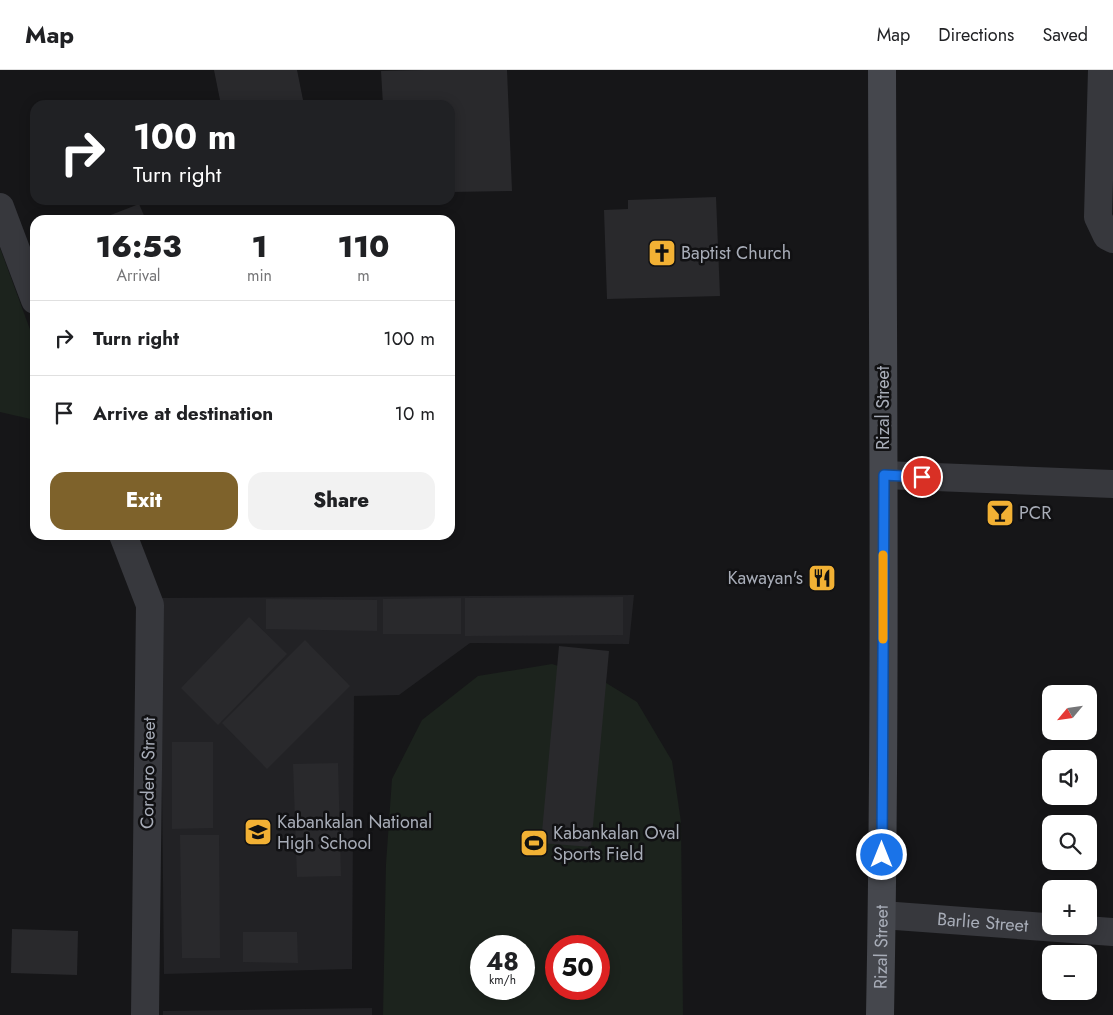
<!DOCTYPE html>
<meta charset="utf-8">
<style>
:root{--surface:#fff;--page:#f2f2f2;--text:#202124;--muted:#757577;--line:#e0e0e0;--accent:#7e622b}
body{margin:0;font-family:Jost,sans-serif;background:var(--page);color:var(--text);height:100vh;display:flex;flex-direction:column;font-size:19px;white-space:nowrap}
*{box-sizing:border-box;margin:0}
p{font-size:16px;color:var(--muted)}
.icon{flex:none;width:28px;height:28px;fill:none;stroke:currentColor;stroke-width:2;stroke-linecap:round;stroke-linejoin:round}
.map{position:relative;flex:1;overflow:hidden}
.sheet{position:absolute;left:30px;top:145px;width:425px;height:325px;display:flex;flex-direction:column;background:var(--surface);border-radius:15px;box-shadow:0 2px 12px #0003}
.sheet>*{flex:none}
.top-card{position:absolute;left:30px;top:30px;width:425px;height:105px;border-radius:15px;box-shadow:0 2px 12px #0003;background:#202124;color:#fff;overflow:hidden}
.needle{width:32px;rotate:241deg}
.controls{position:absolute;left:1042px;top:615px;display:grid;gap:10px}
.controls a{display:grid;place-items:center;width:55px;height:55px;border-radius:10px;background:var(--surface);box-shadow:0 2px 12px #0003;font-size:25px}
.speed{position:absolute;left:470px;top:865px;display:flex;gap:10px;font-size:25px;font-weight:700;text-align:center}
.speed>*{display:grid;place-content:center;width:65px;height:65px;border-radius:50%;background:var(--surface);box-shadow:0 2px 12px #0003;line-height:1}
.speed small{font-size:12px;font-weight:400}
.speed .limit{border:8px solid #d22;background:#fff;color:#111}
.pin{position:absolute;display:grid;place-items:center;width:42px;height:42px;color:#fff;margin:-21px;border:2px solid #fff;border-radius:50%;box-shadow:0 1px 5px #0007}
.me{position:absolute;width:55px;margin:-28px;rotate:0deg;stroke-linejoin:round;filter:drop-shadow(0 0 4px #0008)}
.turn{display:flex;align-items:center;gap:18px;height:105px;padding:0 20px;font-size:22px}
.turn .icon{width:65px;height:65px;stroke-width:2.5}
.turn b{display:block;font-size:35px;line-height:42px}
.eta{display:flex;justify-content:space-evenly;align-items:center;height:85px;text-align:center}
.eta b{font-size:30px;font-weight:800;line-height:35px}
.primary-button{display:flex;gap:10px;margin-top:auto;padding:10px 20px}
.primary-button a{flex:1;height:58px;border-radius:15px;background:var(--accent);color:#fff;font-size:20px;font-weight:800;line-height:58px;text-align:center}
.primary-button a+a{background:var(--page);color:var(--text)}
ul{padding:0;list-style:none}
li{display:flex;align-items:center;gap:15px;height:75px;padding:0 20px;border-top:1px solid var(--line)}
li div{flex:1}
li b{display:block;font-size:19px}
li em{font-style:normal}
header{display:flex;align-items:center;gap:30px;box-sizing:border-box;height:70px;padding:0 25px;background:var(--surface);border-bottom:1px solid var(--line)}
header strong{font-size:24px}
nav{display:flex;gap:28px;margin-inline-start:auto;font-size:18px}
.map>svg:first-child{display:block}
.built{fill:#222225}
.green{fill:#1c231d;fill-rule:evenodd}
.building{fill:#29292c}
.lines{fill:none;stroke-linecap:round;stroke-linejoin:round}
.minor{stroke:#37383d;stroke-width:28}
.tertiary{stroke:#37383d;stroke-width:28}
.secondary{stroke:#45474d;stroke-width:28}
.route-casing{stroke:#114b97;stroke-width:12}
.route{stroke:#1a73e8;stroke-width:9}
.slow{stroke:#f59e0b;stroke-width:9}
.labels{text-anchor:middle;stroke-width:5;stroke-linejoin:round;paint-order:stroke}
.poi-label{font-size:18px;fill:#a8adb8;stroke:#111113;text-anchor:start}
.street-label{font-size:18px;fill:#a8adb8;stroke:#111113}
</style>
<header>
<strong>Map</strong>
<nav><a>Map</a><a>Directions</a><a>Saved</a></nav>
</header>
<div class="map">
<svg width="1113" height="945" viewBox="0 0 1113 945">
<rect width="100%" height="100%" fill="#161618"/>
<g class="built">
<path d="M634,525L629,574L470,573L399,625L354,626L352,899L164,904L160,528Z"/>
<path d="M372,938V945H163V941Z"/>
</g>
<g class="green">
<path d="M0,178L35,273V350L0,342Z"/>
<path d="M552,594L603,611L637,632L672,691L681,752L683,945H383L386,794L392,709L422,650L478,606ZM481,876H524V919H481ZM556,876H599V919H556Z"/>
</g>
<g class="building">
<path d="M214,0H297L304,35H221Z"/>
<path d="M424,0H507L512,121L450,122V35H383L381,1Z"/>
<path d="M716,127L720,226L607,229L604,140L628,139V130Z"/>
<path d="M139,134L146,150H98Z"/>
<path d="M623,527V565L465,566V528Z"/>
<path d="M461,528V564H383V529Z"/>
<path d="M266,529L377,530V561L266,559Z"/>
<path d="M249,547L287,584L218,655L181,618Z"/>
<path d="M305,570L350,616L267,699L222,653Z"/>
<path d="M559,576L609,581L591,777L541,773Z"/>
<path d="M172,672H213V758L172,759Z"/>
<path d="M338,693L341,806L297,807L293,694Z"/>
<path d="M180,765H219L220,888H182Z"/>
<path d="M12,859L78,861L77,905L11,903Z"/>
<path d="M243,862H297L298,893L243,892Z"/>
</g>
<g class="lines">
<g class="minor">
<path d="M1102,0L1098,147L1107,166L1113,169"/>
<path d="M884,405L1113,414"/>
<path id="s1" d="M882,845L1113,862"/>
</g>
<g class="tertiary">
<path d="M0,137L35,230"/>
<path d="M123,465L150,535L145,945"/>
</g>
<path class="secondary" id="s2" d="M880,945C886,630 883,315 882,0"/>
</g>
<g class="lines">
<defs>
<path id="route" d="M882,785L884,405L922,407"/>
</defs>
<use href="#route" class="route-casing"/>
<use href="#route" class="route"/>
<path class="slow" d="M883,569V485"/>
</g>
<defs>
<symbol id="church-square" viewBox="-11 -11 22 22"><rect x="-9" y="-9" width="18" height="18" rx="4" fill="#f2b134" stroke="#111113"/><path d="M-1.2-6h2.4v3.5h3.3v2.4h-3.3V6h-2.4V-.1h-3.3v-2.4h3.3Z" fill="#111"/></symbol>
<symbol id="bar-square" viewBox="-11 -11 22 22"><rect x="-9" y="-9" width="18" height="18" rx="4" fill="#f2b134" stroke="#111113"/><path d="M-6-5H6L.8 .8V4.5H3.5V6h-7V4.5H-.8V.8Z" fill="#111"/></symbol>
<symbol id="restaurant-square" viewBox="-11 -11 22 22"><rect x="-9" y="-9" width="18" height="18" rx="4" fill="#f2b134" stroke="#111113"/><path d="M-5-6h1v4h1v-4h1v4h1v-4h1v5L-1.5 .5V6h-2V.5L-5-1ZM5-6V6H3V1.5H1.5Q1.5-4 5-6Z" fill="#111"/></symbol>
<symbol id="school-square" viewBox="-11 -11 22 22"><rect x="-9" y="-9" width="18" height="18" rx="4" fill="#f2b134" stroke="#111113"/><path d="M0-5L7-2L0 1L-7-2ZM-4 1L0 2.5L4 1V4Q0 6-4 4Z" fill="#111"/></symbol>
<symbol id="stadium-square" viewBox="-11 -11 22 22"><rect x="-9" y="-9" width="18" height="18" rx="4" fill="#f2b134" stroke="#111113"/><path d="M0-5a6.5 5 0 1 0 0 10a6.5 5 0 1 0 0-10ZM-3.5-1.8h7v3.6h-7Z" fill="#111"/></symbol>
</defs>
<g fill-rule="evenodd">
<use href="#church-square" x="646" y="167" width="32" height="32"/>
<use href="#bar-square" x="984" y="427" width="32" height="32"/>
<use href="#restaurant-square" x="806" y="492" width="32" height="32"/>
<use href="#school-square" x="242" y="746" width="32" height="32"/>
<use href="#stadium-square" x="518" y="757" width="32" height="32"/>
</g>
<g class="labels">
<g class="poi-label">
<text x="681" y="189">Baptist Church</text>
<text x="1019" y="449">PCR</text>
<text x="803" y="514" text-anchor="end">Kawayan's</text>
<text x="277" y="758">Kabankalan National<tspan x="277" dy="21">High School</tspan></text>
<text x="553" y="769">Kabankalan Oval<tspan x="553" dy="21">Sports Field</tspan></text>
</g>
<g class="street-label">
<text transform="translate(883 338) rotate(-90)" y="6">Rizal Street</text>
<text transform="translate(148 703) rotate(-89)" y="6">Cordero Street</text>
<text dy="6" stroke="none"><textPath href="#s1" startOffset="101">Barlie Street</textPath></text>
<text dy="6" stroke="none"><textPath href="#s2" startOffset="68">Rizal Street</textPath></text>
</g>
</g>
</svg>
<div class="controls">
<a><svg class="needle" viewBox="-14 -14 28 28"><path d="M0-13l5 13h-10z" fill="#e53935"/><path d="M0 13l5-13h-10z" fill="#757577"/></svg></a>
<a><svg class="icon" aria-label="sound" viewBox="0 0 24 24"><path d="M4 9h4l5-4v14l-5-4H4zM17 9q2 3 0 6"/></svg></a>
<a><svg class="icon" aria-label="search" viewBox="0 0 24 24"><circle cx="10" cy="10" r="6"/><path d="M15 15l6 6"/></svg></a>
<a>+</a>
<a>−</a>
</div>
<div class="speed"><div>48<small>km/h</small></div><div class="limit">50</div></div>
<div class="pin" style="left:922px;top:407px;background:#d93025"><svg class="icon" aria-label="arrive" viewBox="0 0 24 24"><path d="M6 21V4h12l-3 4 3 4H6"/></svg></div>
<svg class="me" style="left:882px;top:785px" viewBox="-20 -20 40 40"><circle r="17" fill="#1a73e8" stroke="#fff" stroke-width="3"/><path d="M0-11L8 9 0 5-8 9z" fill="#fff"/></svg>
<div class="top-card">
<div class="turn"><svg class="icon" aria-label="right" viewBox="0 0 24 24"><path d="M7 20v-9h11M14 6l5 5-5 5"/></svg><div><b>100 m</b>Turn right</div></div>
</div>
<section class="sheet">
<div class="eta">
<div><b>16:53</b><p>Arrival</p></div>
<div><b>1</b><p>min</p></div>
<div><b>110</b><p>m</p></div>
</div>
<ul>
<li><svg class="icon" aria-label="right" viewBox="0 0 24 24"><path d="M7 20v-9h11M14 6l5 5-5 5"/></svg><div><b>Turn right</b></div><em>100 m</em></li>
<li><svg class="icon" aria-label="arrive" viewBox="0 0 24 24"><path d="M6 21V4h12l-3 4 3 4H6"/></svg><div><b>Arrive at destination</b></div><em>10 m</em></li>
</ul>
<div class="primary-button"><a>Exit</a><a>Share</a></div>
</section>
</div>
